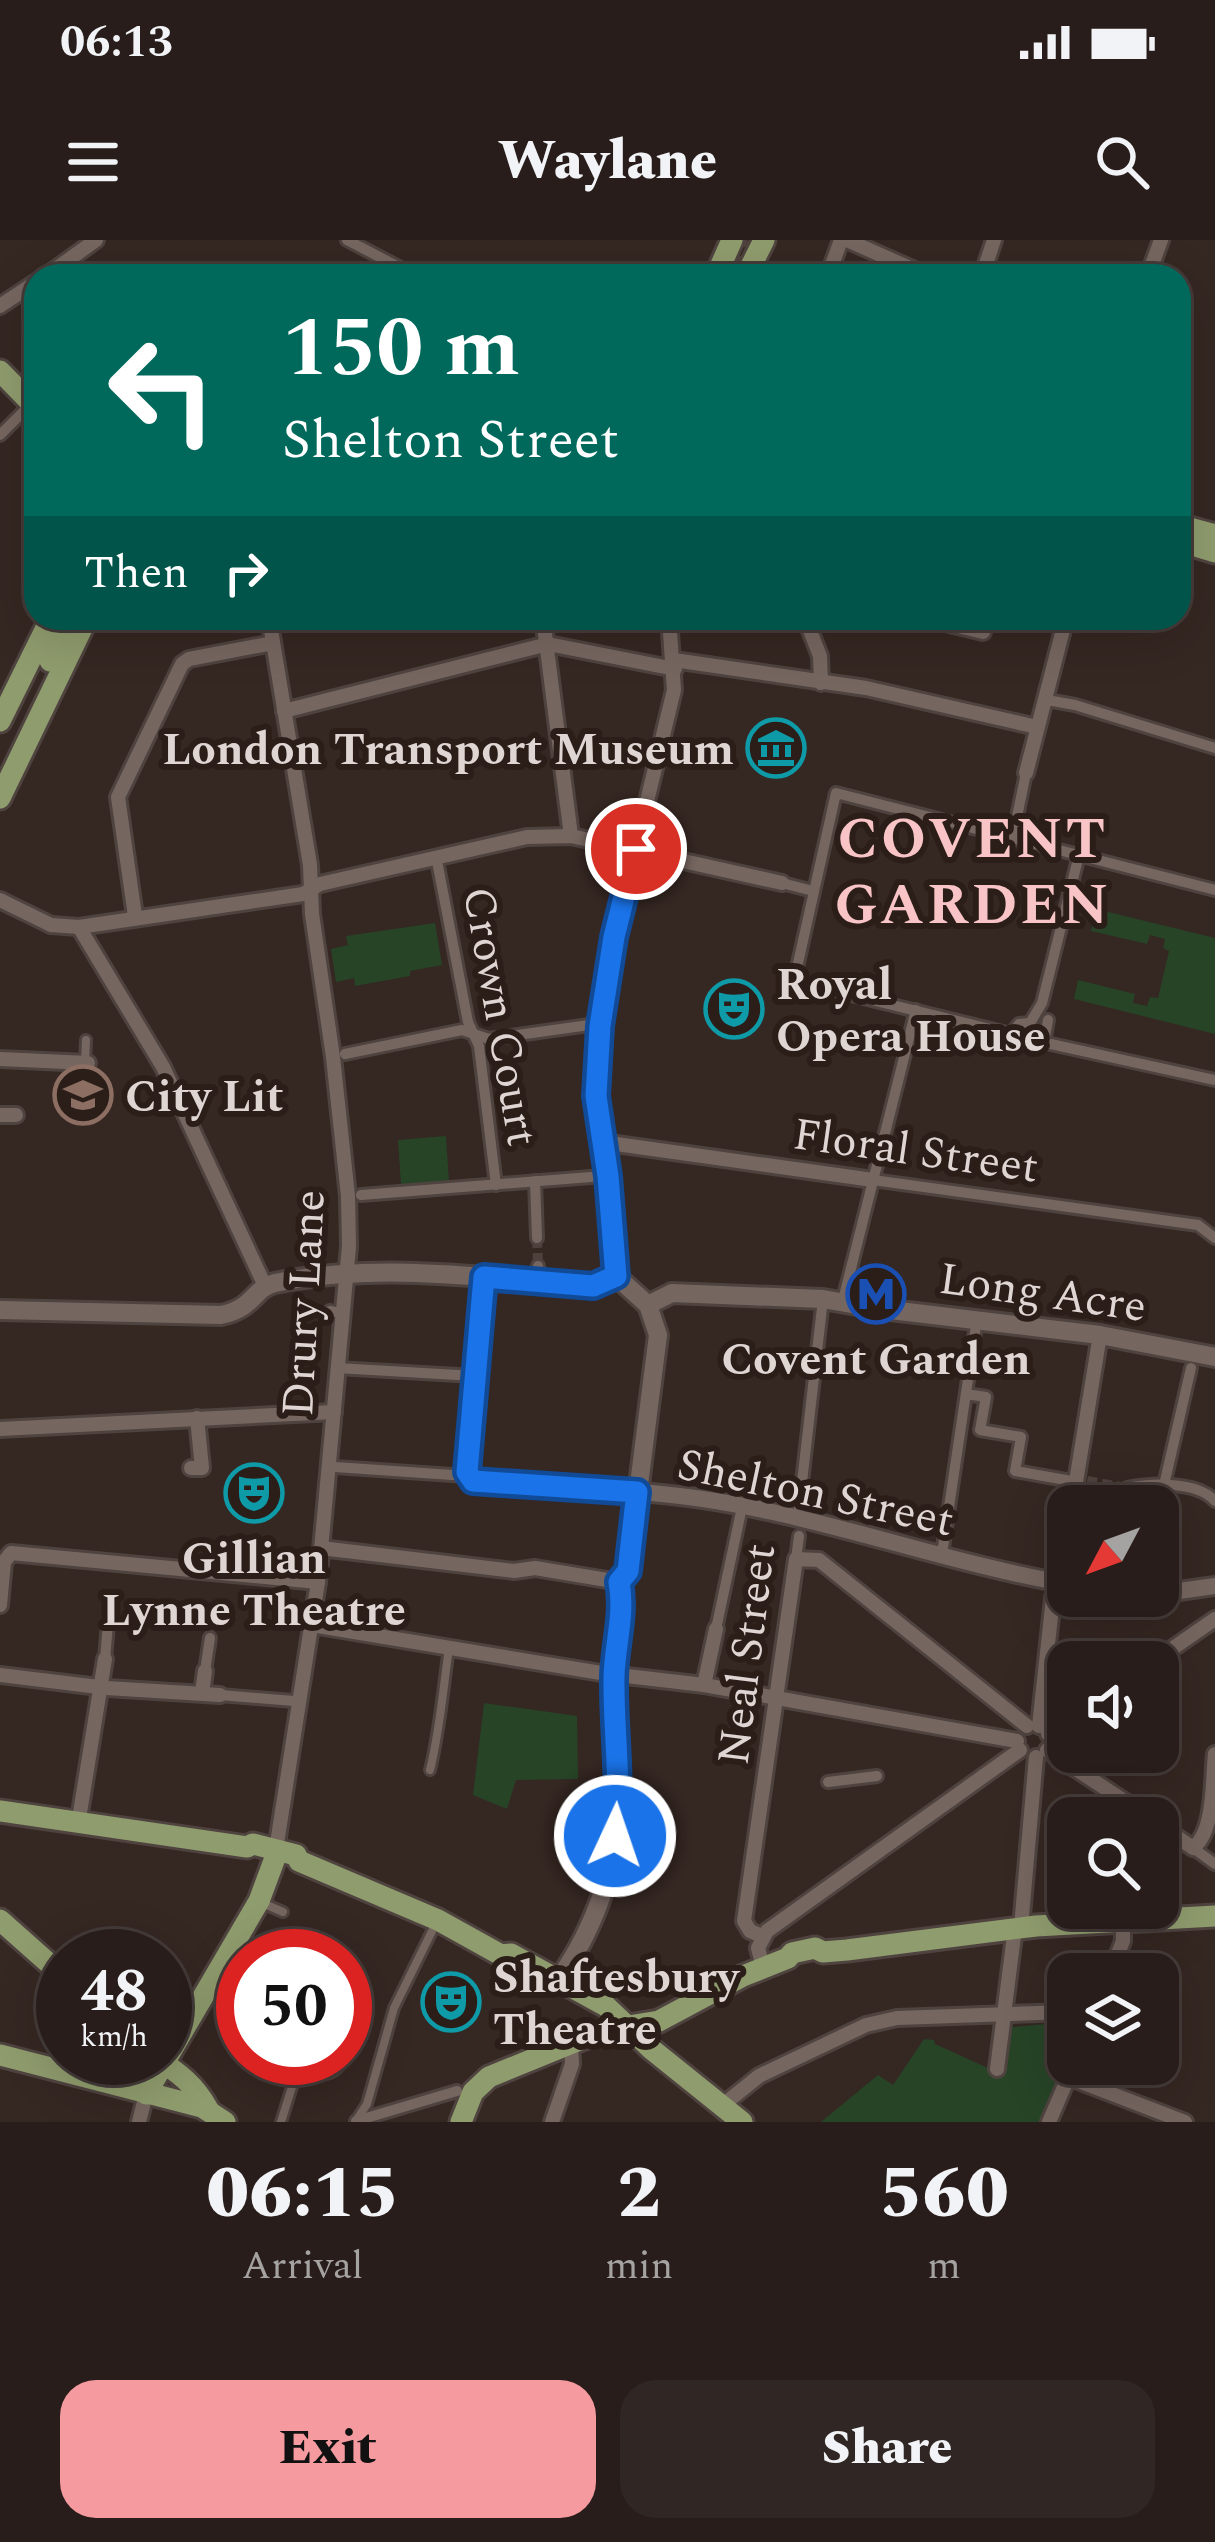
<!DOCTYPE html>
<style>
:root{--surface:#281d1a;--page:#302623;--text:#f1f3f6;--muted:#a5a2a2;--line:#443b39;--accent:#f59b9f}
body{margin:0;font-family:Spectral,serif;background:var(--page);color:var(--text);height:100vh;display:flex;flex-direction:column;font-size:45px;white-space:nowrap}
*{box-sizing:border-box;margin:0}
p{font-size:39px;color:var(--muted)}
.icon{flex:none;width:66px;height:66px;fill:none;stroke:currentColor;stroke-width:2;stroke-linecap:round;stroke-linejoin:round}
.map{position:relative;height:1882px;overflow:hidden}
.sheet{display:flex;flex-direction:column;background:var(--surface);flex:1}
.sheet>*{flex:none}
.banner{position:absolute;left:24px;top:24px;width:1167px;height:366px;border-radius:36px;box-shadow:0 12px 48px #0002,0 0 0 3px var(--line);background:#00695c;color:#fff;overflow:hidden}
.needle{width:78px;rotate:229deg}
.controls{position:absolute;left:1047px;top:1245px;display:grid;gap:24px}
.controls a{display:grid;place-items:center;width:132px;height:132px;border-radius:24px;background:var(--surface);box-shadow:0 12px 48px #0002,0 0 0 3px var(--line);font-size:60px}
.speed{position:absolute;left:36px;top:1689px;display:flex;gap:24px;font-size:60px;font-weight:700;text-align:center}
.speed>*{display:grid;place-content:center;width:156px;height:156px;border-radius:50%;background:var(--surface);box-shadow:0 12px 48px #0002,0 0 0 3px var(--line);line-height:1}
.speed small{font-size:30px;font-weight:400}
.speed .limit{border:18px solid #d22;background:#fff;color:#111}
.pin{position:absolute;display:grid;place-items:center;width:102px;height:102px;color:#fff;margin:-51px;border:6px solid #fff;border-radius:50%;box-shadow:0 3px 12px #0007}
.me{position:absolute;width:132px;margin:-66px;rotate:3deg;stroke-linejoin:round;filter:drop-shadow(0 0 9px #0008)}
.turn{display:flex;align-items:center;gap:42px;height:252px;padding:0 60px;font-size:54px}
.turn .icon{width:156px;height:156px;stroke-width:2.5}
.turn b{display:block;font-size:84px;line-height:102px}
.then{display:flex;align-items:center;height:114px;padding:0 60px;background:#0003;gap:24px;font-size:45px}
.eta{display:flex;justify-content:space-evenly;align-items:center;height:204px;text-align:center}
.eta b{font-size:72px;font-weight:800;line-height:84px}
.primary-button{display:flex;gap:24px;margin-top:auto;padding:24px 60px}
.primary-button a{flex:1;height:138px;border-radius:36px;background:var(--accent);color:#111;font-size:48px;font-weight:800;line-height:138px;text-align:center}
.primary-button a+a{background:var(--page);color:var(--text)}
.status{display:flex;justify-content:space-between;align-items:center;height:84px;padding:0 60px;background:var(--surface);direction:ltr}
.status svg{height:33px;fill:currentColor}
header{display:flex;justify-content:space-between;align-items:center;height:156px;padding:0 60px;background:var(--surface);font-size:54px;font-weight:800}
.map>svg:first-child{display:block}
.green{fill:#274427}
.lines{fill:none;stroke-linecap:round;stroke-linejoin:round}
.pedestrian-tunnel{stroke:#4e413c;stroke-width:10;stroke-dasharray:10 5;stroke-linecap:butt}
.primary-tunnel{stroke:#4e413c;stroke-width:21;stroke-dasharray:21 10;stroke-linecap:butt}
.service-casing{stroke:#4f433f;stroke-width:14}
.pedestrian-casing{stroke:#4f433f;stroke-width:16}
.minor-casing{stroke:#4f433f;stroke-width:20}
.tertiary-casing{stroke:#4f433f;stroke-width:22}
.secondary-casing{stroke:#4f433f;stroke-width:24}
.primary-casing{stroke:#4f433f;stroke-width:27}
.service{stroke:#766660;stroke-width:8}
.pedestrian{stroke:#766660;stroke-width:10}
.minor{stroke:#766660;stroke-width:14}
.tertiary{stroke:#766660;stroke-width:16}
.secondary{stroke:#766660;stroke-width:18}
.primary{stroke:#8f9c6d;stroke-width:21}
.route-casing{stroke:#114b97;stroke-width:30}
.route{stroke:#1a73e8;stroke-width:21}
.labels{text-anchor:middle;stroke-width:12;stroke-linejoin:round;paint-order:stroke}
.poi-label{font-size:45px;font-weight:bold;fill:#dfd5d2;stroke:#2b1e19;text-anchor:start}
.street-label{font-size:45px;fill:#dfd5d2;stroke:#2b1e19}
.district-label{font-size:57px;font-weight:bold;letter-spacing:3px;fill:#f8c4c5;stroke:#2b1e19}
</style>
<div class="status"><b>06:13</b><svg viewBox="0 0 49 12"><path d="M0 12V9h3v3zM5 12V6h3v6zM10 12V3h3v9zM15 12V0h3v12zM26 1h20v11H26zM47 4h2v5h-2z"/></svg></div>
<header><svg class="icon" aria-label="menu" viewBox="0 0 24 24"><path d="M4 6h16M4 12h16M4 18h16"/></svg>Waylane<svg class="icon" aria-label="search" viewBox="0 0 24 24"><circle cx="10" cy="10" r="6"/><path d="M15 15l6 6"/></svg></header>
<div class="map">
<svg width="1215" height="1882" viewBox="0 0 1215 1882">
<rect width="100%" height="100%" fill="#352722"/>
<g class="green">
<path d="M1096,669L1215,698V794L1074,759L1078,740L1135,754L1133,763L1147,766L1150,757L1158,758L1169,711L1163,708L1165,699L1150,695L1147,704L1091,691Z"/>
<path d="M435,683L442,725L410,731V736L355,746L354,738L336,742L331,709L348,705L346,696Z"/>
<path d="M446,896L449,941L401,945L398,900Z"/>
<path d="M484,1463L577,1476L578,1539L516,1540L507,1569L473,1555Z"/>
<path d="M1068,1782V1816L1041,1882H821L878,1835L893,1845L924,1799L934,1800L935,1804L999,1833L1003,1832L1012,1787Z"/>
</g>
<g class="lines">
<g class="pedestrian-tunnel">
<path d="M537,998L538,1026"/>
<path d="M1087,1241L1127,1248"/>
</g>
<path class="primary-tunnel" d="M733,36L746,0"/>
<defs>
<g id="service">
<path d="M85,822L86,800"/>
<path d="M430,1530C440,1490 443,1449 449,1408"/>
<path d="M260,1662L283,1672"/>
<path d="M207,1754L243,1765"/>
<path d="M345,1811L361,1760"/>
<path d="M298,1829C315,1835 335,1840 343,1818"/>
<path d="M356,1881L367,1864L394,1768L435,1685"/>
<path d="M281,1882L301,1818"/>
</g>
<g id="pedestrian">
<path d="M347,0L416,36"/>
<path d="M0,195L31,164"/>
<path d="M1047,460L1075,465L1215,508"/>
<path d="M1013,596L1026,533"/>
<path d="M1079,615L1042,763L1030,783L1019,784L1011,794L794,741L836,553L1215,650"/>
<path d="M437,621L468,782L479,806L496,945"/>
<path d="M782,643L813,651"/>
<path d="M1028,799L1215,840"/>
<path d="M1044,802L1048,780"/>
<path d="M345,814L462,790L489,799L589,785"/>
<path d="M873,940L1198,985L1215,998"/>
<path d="M535,941L537,998"/>
<path d="M361,955L591,937"/>
<path d="M538,1029V1026"/>
<path d="M843,1060L916,770"/>
<path d="M330,1071L335,1072"/>
<path d="M337,1128L475,1136"/>
<path d="M966,1154L986,1157L980,1190L1021,1197L1015,1231L1077,1242"/>
<path d="M335,1227L467,1236"/>
<path d="M1164,1245L1191,1128"/>
<path d="M1127,1248C1152,1243 1197,1241 1215,1261"/>
<path d="M798,1277L823,1059"/>
<path d="M942,1314L977,1079"/>
<path d="M796,1319L799,1296"/>
<path d="M716,1389L742,1267"/>
<path d="M105,1419L108,1383"/>
<path d="M205,1431L210,1398"/>
<path d="M220,1455L294,1461"/>
<path d="M828,1542L877,1536"/>
<path d="M1193,1608L1215,1624"/>
<path d="M356,1881L457,1851"/>
</g>
<g id="minor">
<path d="M847,0L928,36"/>
<path d="M46,36L96,0"/>
<path d="M828,36L841,0"/>
<path d="M982,36L994,0"/>
<path d="M1148,36L1161,0"/>
<path d="M0,66L36,42"/>
<path d="M269,378L310,625L312,674L333,817L348,956L349,1006L318,1342L275,1616"/>
<path d="M543,378L571,596"/>
<path d="M805,378L820,416L821,443"/>
<path d="M925,378L983,392L986,378"/>
<path d="M674,420L866,448L1037,487"/>
<path d="M284,471L548,404L675,429"/>
<path d="M1026,533L1066,378"/>
<path d="M0,660L51,685L79,687L303,654L320,644L527,597L571,596L782,643"/>
<path d="M135,676L118,557L182,424L189,419L273,403"/>
<path d="M79,687L163,827L265,1046"/>
<path d="M0,819L88,823"/>
<path d="M0,875H16"/>
<path d="M602,902L873,940"/>
<path d="M616,1036L608,936L596,856L599,793L614,697L674,450L669,378"/>
<path d="M484,1037L469,1239L637,1252"/>
<path d="M0,1189L334,1172"/>
<path d="M191,1228H202L197,1178"/>
<path d="M1072,1266L1100,1095"/>
<path d="M321,1308L514,1331L535,1328L619,1342"/>
<path d="M0,1365L4,1322L11,1313L318,1342"/>
<path d="M312,1385L601,1433L704,1445L1017,1501"/>
<path d="M1153,1422L1215,1379"/>
<path d="M0,1435L107,1448L220,1455"/>
<path d="M704,1445L716,1389"/>
<path d="M202,1453L205,1431"/>
<path d="M1039,1486L1053,1358L1068,1288"/>
<path d="M1048,1494L1068,1481"/>
<path d="M1047,1510L1150,1578"/>
<path d="M1158,1584L1193,1608C1215,1591 1212,1541 1215,1514"/>
<path d="M78,1585L105,1419"/>
<path d="M1021,1687L1036,1517"/>
<path d="M762,1696L750,1691L744,1681L796,1319L819,1320L1027,1486"/>
<path d="M763,1727L758,1708L767,1691L1020,1510"/>
<path d="M1110,1734L1123,1701V1679"/>
<path d="M997,1829L1015,1688"/>
<path d="M1068,1837L1185,1882"/>
<path d="M723,1865L759,1836L866,1785L897,1778L1068,1772"/>
<path d="M139,1882L146,1854"/>
<path d="M552,1882L572,1824L571,1802"/>
<path d="M1049,1882L1074,1824"/>
</g>
<g id="tertiary">
<path d="M637,1252C786,1261 923,1319 1068,1344"/>
<path d="M1158,1354L1215,1346"/>
</g>
<g id="secondary">
<path d="M648,1065L672,1053L823,1059L874,1068L1100,1095L1215,1117"/>
<path d="M0,1070L221,1075C255,1068 253,1048 275,1043C379,1022 488,1038 593,1046L616,1036L648,1065L658,1095L628,1331L619,1342C625,1374 615,1404 614,1435C613,1475 619,1516 619,1557C619,1621 595,1689 558,1740"/>
</g>
<g id="primary">
<path d="M716,36L732,0"/>
<path d="M746,36L764,0"/>
<path d="M0,131L36,168"/>
<path d="M1179,285L1215,295"/>
<path d="M1179,301L1215,312"/>
<path d="M50,421L70,378"/>
<path d="M0,481L51,378"/>
<path d="M0,558L87,378"/>
<path d="M0,1571L247,1607L253,1604L296,1615L299,1621L438,1680L501,1715L511,1714L606,1766L650,1808L742,1882"/>
<path d="M0,1680L63,1736"/>
<path d="M0,1815L202,1867L225,1882"/>
<path d="M156,1818C179,1833 195,1845 208,1869"/>
<path d="M146,1854L259,1661L275,1618"/>
<path d="M461,1882L473,1852L489,1837L604,1790L659,1781L743,1736L788,1718L792,1713L815,1708L823,1712L847,1710L1036,1686L1215,1676"/>
</g>
</defs>
<use href="#service" class="service-casing"/>
<use href="#pedestrian" class="pedestrian-casing"/>
<use href="#minor" class="minor-casing"/>
<use href="#tertiary" class="tertiary-casing"/>
<use href="#secondary" class="secondary-casing"/>
<use href="#primary" class="primary-casing"/>
<use href="#service" class="service"/>
<use href="#pedestrian" class="pedestrian"/>
<use href="#minor" class="minor"/>
<use href="#tertiary" class="tertiary"/>
<use href="#secondary" class="secondary"/>
<use href="#primary" class="primary"/>
</g>
<g class="lines">
<defs>
<path id="route" d="M615,1596C622,1542 613,1490 614,1436C615,1404 625,1374 619,1342L628,1331L637,1252L473,1241L467,1232L484,1037L593,1046L616,1036L608,936L596,856L600,786L614,697L636,609"/>
</defs>
<use href="#route" class="route-casing"/>
<use href="#route" class="route"/>
</g>
<defs>
<symbol id="museum-ring" viewBox="-11 -11 22 22"><circle r="9.5" fill="#2b1e19" stroke="#0f9aa8" stroke-width="1.5"/><path d="M0-6L6-3V-2H-6V-3ZM-5-1h2V3h-2ZM-1-1h2V3h-2ZM3-1h2V3H3ZM-6 4H6V6H-6Z" fill="#0f9aa8"/></symbol>
<symbol id="theatre-ring" viewBox="-11 -11 22 22"><circle r="9.5" fill="#2b1e19" stroke="#0f9aa8" stroke-width="1.5"/><path d="M-5-5.5Q0-4 5-5.5V0Q5 5 0 6Q-5 5-5 0ZM-3.3-2.5H-1v1.5H-3.3ZM1-2.5H3.3v1.5H1ZM-2.8 1Q0 5.5 2.8 1Z" fill="#0f9aa8"/></symbol>
<symbol id="university-ring" viewBox="-11 -11 22 22"><circle r="9.5" fill="#2b1e19" stroke="#8d6e63" stroke-width="1.5"/><path d="M0-5L7-2L0 1L-7-2ZM-4 1L0 2.5L4 1V4Q0 6-4 4Z" fill="#8d6e63"/></symbol>
<symbol id="metro-ring" viewBox="-11 -11 22 22"><circle r="9.5" fill="#2b1e19" stroke="#1a4fb4" stroke-width="1.5"/><path d="M-5.5 5V-5H-3L0 0L3-5H5.5V5H3V-.5L0 4L-3-.5V5Z" fill="#1a4fb4"/></symbol>
</defs>
<g fill-rule="evenodd">
<use href="#museum-ring" x="743" y="475" width="66" height="66"/>
<use href="#theatre-ring" x="701" y="736" width="66" height="66"/>
<use href="#university-ring" x="50" y="822" width="66" height="66"/>
<use href="#metro-ring" x="843" y="1021" width="66" height="66"/>
<use href="#theatre-ring" x="221" y="1220" width="66" height="66"/>
<use href="#theatre-ring" x="418" y="1729" width="66" height="66"/>
</g>
<g class="labels">
<g class="poi-label">
<text x="734" y="524" text-anchor="end">London Transport Museum</text>
<text x="776" y="759">Royal<tspan x="776" dy="52">Opera House</tspan></text>
<text x="125" y="871">City Lit</text>
<text x="876" y="1134" text-anchor="middle">Covent Garden</text>
<text x="254" y="1333" text-anchor="middle">Gillian<tspan x="254" dy="52">Lynne Theatre</tspan></text>
<text x="493" y="1752">Shaftesbury<tspan x="493" dy="52">Theatre</tspan></text>
</g>
<g class="street-label">
<text transform="translate(502 776) rotate(80)" y="16">Crown Court</text>
<text transform="translate(916 909) rotate(8)" y="16">Floral Street</text>
<text transform="translate(1043 1051) rotate(8)" y="16">Long Acre</text>
<text transform="translate(302 1063) rotate(-87)" y="16">Drury Lane</text>
<text transform="translate(816 1251) rotate(12)" y="16">Shelton Street</text>
<text transform="translate(745 1414) rotate(-83)" y="16">Neal Street</text>
</g>
<g class="district-label">
<text x="973" y="617">COVENT<tspan x="973" dy="66">GARDEN</tspan></text>
</g>
</g>
</svg>
<div class="controls">
<a><svg class="needle" viewBox="-14 -14 28 28"><path d="M0-13l5 13h-10z" fill="#e53935"/><path d="M0 13l5-13h-10z" fill="#a5a2a2"/></svg></a>
<a><svg class="icon" aria-label="sound" viewBox="0 0 24 24"><path d="M4 9h4l5-4v14l-5-4H4zM17 9q2 3 0 6"/></svg></a>
<a><svg class="icon" aria-label="search" viewBox="0 0 24 24"><circle cx="10" cy="10" r="6"/><path d="M15 15l6 6"/></svg></a>
<a><svg class="icon" aria-label="layers" viewBox="0 0 24 24"><path d="M12 4l9 5-9 5-9-5zM3 14l9 5 9-5"/></svg></a>
</div>
<div class="speed"><div>48<small>km/h</small></div><div class="limit">50</div></div>
<div class="pin" style="left:636px;top:609px;background:#d93025"><svg class="icon" aria-label="arrive" viewBox="0 0 24 24"><path d="M6 21V4h12l-3 4 3 4H6"/></svg></div>
<svg class="me" style="left:615px;top:1596px" viewBox="-20 -20 40 40"><circle r="17" fill="#1a73e8" stroke="#fff" stroke-width="3"/><path d="M0-11L8 9 0 5-8 9z" fill="#fff"/></svg>
<div class="banner">
<div class="turn"><svg class="icon" aria-label="left" viewBox="0 0 24 24"><path d="M17 20v-9H6M10 6l-5 5 5 5"/></svg><div><b>150 m</b>Shelton Street</div></div>
<div class="then">Then<svg class="icon" aria-label="right" viewBox="0 0 24 24"><path d="M7 20v-9h11M14 6l5 5-5 5"/></svg></div>
</div>
</div>
<section class="sheet">
<div class="eta">
<div><b>06:15</b><p>Arrival</p></div>
<div><b>2</b><p>min</p></div>
<div><b>560</b><p>m</p></div>
</div>
<div class="primary-button"><a>Exit</a><a>Share</a></div>
</section>
